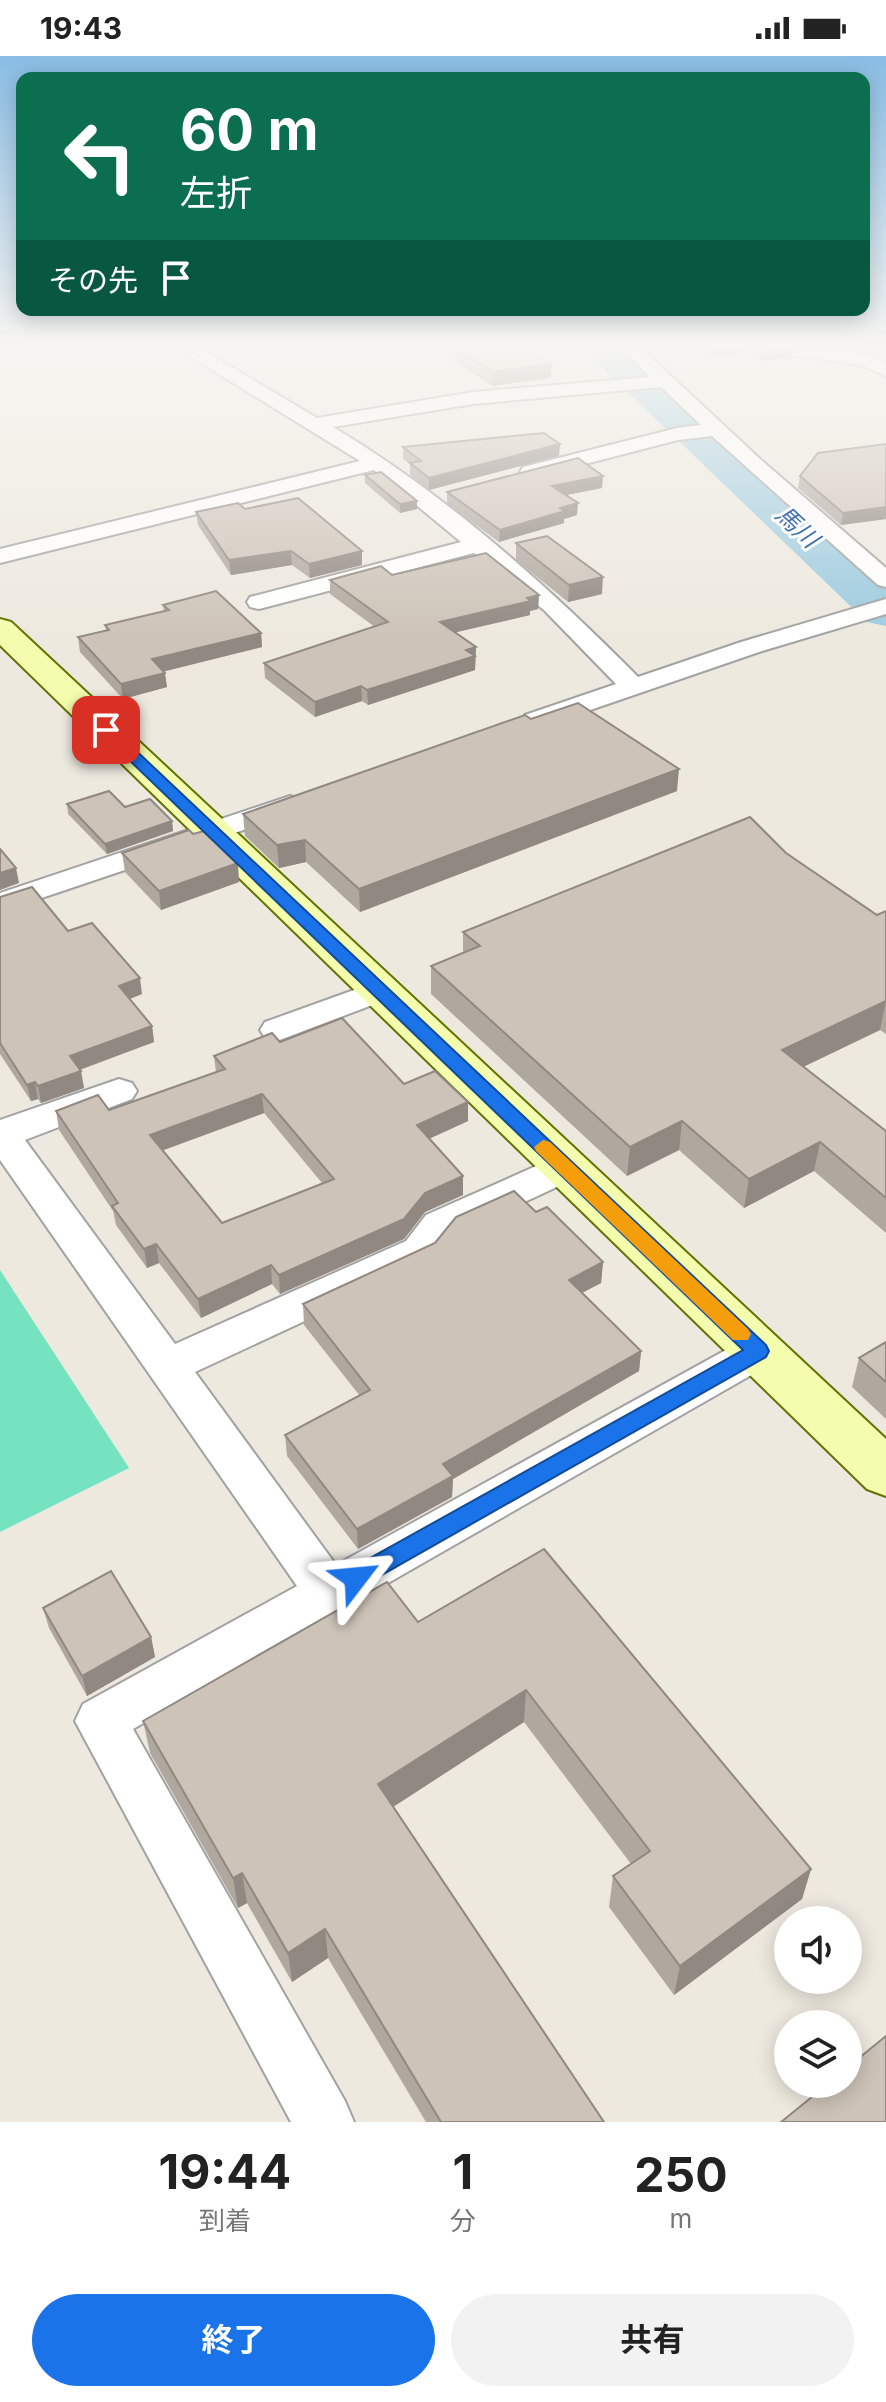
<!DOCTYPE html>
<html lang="ja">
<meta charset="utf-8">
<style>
:root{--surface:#fff;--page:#f2f2f2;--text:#222;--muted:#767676;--accent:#1a73e8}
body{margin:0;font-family:Inter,"Noto Sans JP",sans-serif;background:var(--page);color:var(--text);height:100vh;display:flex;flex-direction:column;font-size:30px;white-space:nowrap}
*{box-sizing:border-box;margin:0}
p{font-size:26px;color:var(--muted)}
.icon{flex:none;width:44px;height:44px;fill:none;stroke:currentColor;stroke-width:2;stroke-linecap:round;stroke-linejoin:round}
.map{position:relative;height:2066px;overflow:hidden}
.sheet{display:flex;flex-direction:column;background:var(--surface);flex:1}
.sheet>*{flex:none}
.hud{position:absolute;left:16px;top:16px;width:854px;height:244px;border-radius:16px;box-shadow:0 4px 20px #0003;background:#0b6e4f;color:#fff;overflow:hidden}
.tools{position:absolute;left:774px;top:1850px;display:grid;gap:16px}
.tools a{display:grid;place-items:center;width:88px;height:88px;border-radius:50%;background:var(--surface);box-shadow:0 4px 20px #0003;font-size:40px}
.pin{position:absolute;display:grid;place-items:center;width:68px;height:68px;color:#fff;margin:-34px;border-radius:16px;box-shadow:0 4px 12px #0006}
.me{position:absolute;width:88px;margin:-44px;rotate:61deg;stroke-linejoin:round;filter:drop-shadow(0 0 6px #0008)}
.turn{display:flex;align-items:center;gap:28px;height:168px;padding:0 32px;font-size:36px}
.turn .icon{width:104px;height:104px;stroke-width:2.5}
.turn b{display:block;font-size:56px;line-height:68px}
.then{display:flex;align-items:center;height:76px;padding:0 32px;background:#0003;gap:16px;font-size:30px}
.eta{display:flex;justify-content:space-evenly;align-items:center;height:136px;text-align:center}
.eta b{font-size:48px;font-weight:700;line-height:56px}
.cta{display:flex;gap:16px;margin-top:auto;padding:16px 32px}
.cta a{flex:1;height:92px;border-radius:48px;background:var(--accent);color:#fff;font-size:32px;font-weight:700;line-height:92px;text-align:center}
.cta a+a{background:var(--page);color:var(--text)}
.status{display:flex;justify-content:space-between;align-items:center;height:56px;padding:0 40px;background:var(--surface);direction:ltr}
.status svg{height:22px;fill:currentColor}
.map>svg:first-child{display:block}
.pitch{fill:#76e3c0}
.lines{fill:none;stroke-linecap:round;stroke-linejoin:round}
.river{fill:#9ccbdf;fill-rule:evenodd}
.street-casing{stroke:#a2a2a2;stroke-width:4}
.secondary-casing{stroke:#5f7300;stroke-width:4}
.street{fill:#fff;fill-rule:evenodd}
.secondary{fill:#f4fdad;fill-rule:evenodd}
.wall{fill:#b0a89e;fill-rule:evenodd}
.shaded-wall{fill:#908881}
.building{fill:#cdc3b8;stroke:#908881;stroke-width:2;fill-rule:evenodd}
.route{fill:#1a73e8;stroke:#114b97;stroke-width:2}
.slow{fill:#f59e0b}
.labels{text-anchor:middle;stroke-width:6;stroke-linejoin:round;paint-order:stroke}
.far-water-label{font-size:24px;font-style:italic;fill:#4272af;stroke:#fff}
</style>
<div class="status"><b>19:43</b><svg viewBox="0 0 49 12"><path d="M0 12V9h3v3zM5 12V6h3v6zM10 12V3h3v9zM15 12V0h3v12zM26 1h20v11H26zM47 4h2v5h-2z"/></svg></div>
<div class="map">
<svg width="886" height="2066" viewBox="0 0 886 2066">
<rect width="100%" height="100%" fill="#ede9df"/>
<path class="pitch" d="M0,1214L129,1412L0,1476Z"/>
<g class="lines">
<path class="river" d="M581,291H625L886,525V570L867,566Z"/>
<defs>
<g id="street">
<path d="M175,291H198L317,362L473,336L650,321L620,291H640L760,403L886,512V531L878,529L712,380L678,384L531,422L520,416L523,411L677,372L701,369L661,331L473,348L333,371C445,438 546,528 638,621L741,586L886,543V558L759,596L535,673L525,671L521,665L525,659L616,628L545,555L474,497L259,553L250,551L247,546L250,541L461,486L374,414L0,507V493L360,405Z"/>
<path d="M787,291C819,291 856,292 886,307V320L861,309L787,298Z"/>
<path d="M290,740L300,743L305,749L300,755L0,856V837Z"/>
<path d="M379,925L391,928L396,935L391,942L277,985L265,982L260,974L265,966Z"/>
<path d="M119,1023L132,1027L137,1035L132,1043L25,1084L175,1288L406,1185L426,1159L552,1103L565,1099L578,1103L584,1112L578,1121L454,1179L434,1205L195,1316L336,1509L744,1284L759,1279L774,1284L780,1295L774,1306L133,1673L345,2045L354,2066H291L75,1665L83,1648L297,1530L0,1104V1064Z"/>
</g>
<path id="secondary" d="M0,563L11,566L886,1383V1440L867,1433L0,589Z"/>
</defs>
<use href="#street" class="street-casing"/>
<use href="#secondary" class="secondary-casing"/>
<use href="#street" class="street"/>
<use href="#secondary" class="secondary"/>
</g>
<g class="wall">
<path d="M445,291H525L551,322L492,330L445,299Z"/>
<path d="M700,291H792L791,302L760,305L748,296L710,300Z"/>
<path d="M886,388V463L841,469L798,432L800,420Z"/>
<path d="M403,391L559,400L429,434L410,419V408L403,403Z"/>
<path d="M365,419L417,453L400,457L365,427Z"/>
<path d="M602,432L566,439L577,459L564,463V467L499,486L447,448V436Z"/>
<path d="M245,453L362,509L310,522L292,509L231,519L198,469L196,456Z"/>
<path d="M516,487L602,538L568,546L516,504Z"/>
<path d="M392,519L539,539L538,553L530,555V559L456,576L476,591L475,614L368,649L362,645L315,661L265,622L264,607L375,571L330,538V524Z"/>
<path d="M163,549L261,577L262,591L164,615L167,631L123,643L80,596L78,581L106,574L105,569L164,555Z"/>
<path d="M531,663L677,735L360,856L306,806L279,812L245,780L243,758Z"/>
<path d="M67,748L172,765L173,775L107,798L68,758Z"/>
<path d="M122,797L239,826L161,854L125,816Z"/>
<path d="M786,797L877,859L886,855V978L880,974L803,1011L886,1075V1177L814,1115L744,1152L679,1094L627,1120L431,938V910L463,896V876Z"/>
<path d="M0,841L68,875L142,938L130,943L152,970L154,986L80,1014L84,1032L41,1047L38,1043L31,1045L0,998Z"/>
<path d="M280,986L404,1028L468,1046V1065L430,1082L463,1120V1139L425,1156L404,1183L280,1238L272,1228L201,1262L159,1207L147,1212L116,1169L113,1155L59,1074L56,1055L109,1054L216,1016L214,1000ZM264,1057L322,1127L222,1167L163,1094Z"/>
<path d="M536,1156L603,1206L601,1227L582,1237L641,1295L639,1315L453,1423L452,1441L358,1493L287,1400L285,1379L360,1340L304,1269L303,1248Z"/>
<path d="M886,1286V1363L852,1331L859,1302Z"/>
<path d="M43,1552L151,1581L155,1601L87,1640L49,1572Z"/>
<path d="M418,1566L811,1813L802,1843L674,1939L609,1851L613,1820L631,1808L524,1666L393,1751L604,2066H426L328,1902L292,1926L247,1847L238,1852L150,1697L143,1665Z"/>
</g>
<g class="shaded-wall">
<path d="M711,291H749L748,296L710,300Z"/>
<path d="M792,291L791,302L760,305L762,295Z"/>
<path d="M552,308L551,322L492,330L493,316Z"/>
<path d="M560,388L559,400L429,434V422Z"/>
<path d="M603,420L602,432L551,442L552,430Z"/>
<path d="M417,445V453L400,457V448Z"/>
<path d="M578,447L577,459L564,463V467L499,486L500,474Z"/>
<path d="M886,451V463L841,469L843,457Z"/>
<path d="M291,495L292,509L231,519L229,504Z"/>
<path d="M362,495V509L310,522L309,508Z"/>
<path d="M603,521L602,538L568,546L569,529Z"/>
<path d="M539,539L538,553L530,555V559L440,580V566Z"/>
<path d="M261,577L262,591L154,618L152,603Z"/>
<path d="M476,591L475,614L368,649L367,634Z"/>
<path d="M165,617L167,631L123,643L121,628Z"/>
<path d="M361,630L362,645L315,661V646Z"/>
<path d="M679,713L677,735L360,856L359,833Z"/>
<path d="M172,765L173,775L107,798L105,788Z"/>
<path d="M305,784L306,806L279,812L277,789Z"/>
<path d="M238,807L239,826L161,854L159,835Z"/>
<path d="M16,812L19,827L0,834V817Z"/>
<path d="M140,922L142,938L121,946L119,930Z"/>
<path d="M886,945L880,974L778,1023L782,994Z"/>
<path d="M152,970L154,986L73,1016L70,1000Z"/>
<path d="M81,1015L84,1032L41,1047L38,1030Z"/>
<path d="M35,1026L38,1043L31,1045L27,1029Z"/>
<path d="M262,1038L264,1057L153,1098L150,1079Z"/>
<path d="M468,1046V1065L418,1088L417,1069Z"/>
<path d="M682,1065L679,1094L627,1120L630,1091Z"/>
<path d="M820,1086L814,1115L744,1152L749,1123Z"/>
<path d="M463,1120V1139L425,1156L404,1183L280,1238L279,1219L425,1137Z"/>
<path d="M156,1188L159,1207L147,1212L144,1193Z"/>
<path d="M603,1206L601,1227L568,1244L569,1224Z"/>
<path d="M271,1209L272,1228L201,1262L198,1243Z"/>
<path d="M641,1295L639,1315L453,1423L452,1441L358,1493L357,1473L443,1408Z"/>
<path d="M151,1581L155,1601L87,1640L82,1620Z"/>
<path d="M526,1634L524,1666L379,1760L378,1728Z"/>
<path d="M811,1813L802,1843L674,1939L680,1910Z"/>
<path d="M242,1817L247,1847L238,1852L233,1822Z"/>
<path d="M325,1873L328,1902L292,1926L288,1897Z"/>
</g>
<g class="building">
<path d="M454,291H525L552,308L493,316Z"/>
<path d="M757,291H792L762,295Z"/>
<path d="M544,377L560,388L429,422L410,407L421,405L403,391Z"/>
<path d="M886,388V451L843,457L800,420L818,397Z"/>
<path d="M578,402L603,420L552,430L578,447L560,452L565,455L500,474L447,436Z"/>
<path d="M381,416L417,445L400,448L365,419Z"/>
<path d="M298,442L362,495L309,508L291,495L229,504L196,456L238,447L245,453Z"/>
<path d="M547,480L603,521L569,529L516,487Z"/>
<path d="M486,497L539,539L527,542L531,545L440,566L476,591L466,594L475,600L367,634L361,630L315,646L264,607L388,566L330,524L381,510L392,519Z"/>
<path d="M216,535L261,577L152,603L165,617L121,628L78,581L109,574L105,569L169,554L163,549Z"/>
<path d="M578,647L679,713L359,833L305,784L277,789L243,758L525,659L531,663Z"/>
<path d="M109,735L125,751L150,743L172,765L105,788L67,748Z"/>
<path d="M750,761L786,797L877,859L886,855V945L782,994L886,1075V1142L820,1086L749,1123L682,1065L630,1091L431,910L480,890L463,876Z"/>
<path d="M189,774L193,778L204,775L238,807L159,835L122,797Z"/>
<path d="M0,793L16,812L0,817Z"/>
<path d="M32,831L68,875L92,867L140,922L119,930L152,970L70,1000L81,1015L38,1030L35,1026L27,1029L0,987V841Z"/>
<path d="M342,962L404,1028L435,1015L468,1046L417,1069L463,1120L425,1137L404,1163L279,1219L271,1209L198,1243L156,1188L144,1193L112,1150L118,1147L56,1055L98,1039L109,1054L225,1013L214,1000L272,977L280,986ZM262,1038L334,1123L222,1167L150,1079Z"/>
<path d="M514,1135L536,1156L547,1151L603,1206L569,1224L641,1295L443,1408L453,1420L357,1473L285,1379L370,1334L303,1248L435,1187L456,1161Z"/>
<path d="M886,1286V1326L859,1302Z"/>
<path d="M544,1493L811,1813L680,1910L613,1820L650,1795L526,1634L378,1728L604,2066H441L325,1873L288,1897L242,1817L233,1822L143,1665L387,1526L418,1566Z"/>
<path d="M111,1515L151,1581L82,1620L43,1552Z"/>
<path d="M886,1980V2066H781L828,2028H848V2011Z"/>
</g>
<linearGradient id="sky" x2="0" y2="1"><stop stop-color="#89bde4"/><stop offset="0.5" stop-color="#f7f5f1"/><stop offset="1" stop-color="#f7f5f1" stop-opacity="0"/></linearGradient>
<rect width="886" height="581" fill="url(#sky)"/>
<path class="route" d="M106,670L111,671L766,1289L769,1295L766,1301L364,1529L356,1532L347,1529L344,1522L347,1515L743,1294L101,677V671Z"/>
<path class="slow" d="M543,1084L550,1086L748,1273L751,1278L748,1284H733L536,1095L534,1091Z"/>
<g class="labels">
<g class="far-water-label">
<text transform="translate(797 471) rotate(43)" y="8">馬川</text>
</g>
</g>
</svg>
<div class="tools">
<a><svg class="icon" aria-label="sound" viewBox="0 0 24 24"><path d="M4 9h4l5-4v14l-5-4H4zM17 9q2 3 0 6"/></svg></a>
<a><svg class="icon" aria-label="layers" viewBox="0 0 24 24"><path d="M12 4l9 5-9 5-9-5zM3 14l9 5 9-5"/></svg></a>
</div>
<div class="pin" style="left:106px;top:674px;background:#d93025"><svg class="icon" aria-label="arrive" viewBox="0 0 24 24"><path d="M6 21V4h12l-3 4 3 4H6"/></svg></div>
<svg class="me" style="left:356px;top:1522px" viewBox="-20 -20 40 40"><path d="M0-17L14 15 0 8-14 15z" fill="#1a73e8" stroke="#fff" stroke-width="4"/></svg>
<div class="hud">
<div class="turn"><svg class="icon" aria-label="left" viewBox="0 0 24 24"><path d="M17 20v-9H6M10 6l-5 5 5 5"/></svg><div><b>60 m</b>左折</div></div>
<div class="then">その先<svg class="icon" aria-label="arrive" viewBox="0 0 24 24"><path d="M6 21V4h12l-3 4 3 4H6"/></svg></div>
</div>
</div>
<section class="sheet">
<div class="eta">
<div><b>19:44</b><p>到着</p></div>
<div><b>1</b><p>分</p></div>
<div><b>250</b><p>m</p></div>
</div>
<div class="cta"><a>終了</a><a>共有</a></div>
</section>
